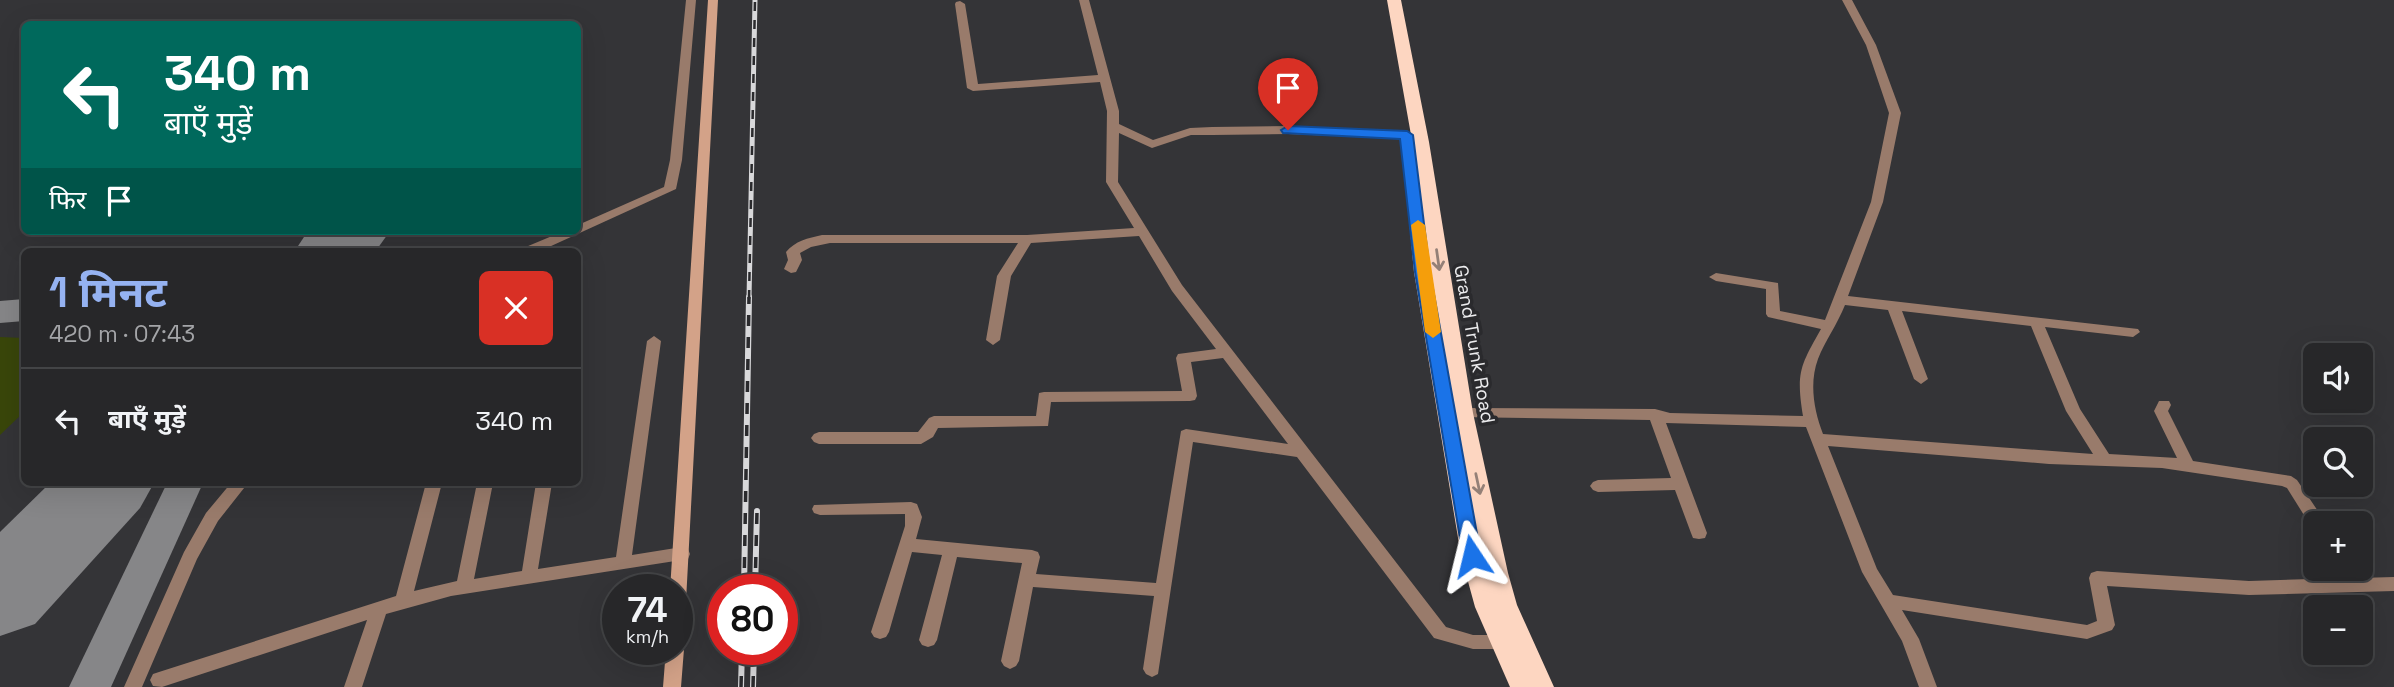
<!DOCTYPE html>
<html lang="hi">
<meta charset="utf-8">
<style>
:root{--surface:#272729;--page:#2f2f31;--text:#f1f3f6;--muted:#a4a5a8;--line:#434446;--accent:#95b2f1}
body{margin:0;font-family:"Space Grotesk","Noto Sans Devanagari",sans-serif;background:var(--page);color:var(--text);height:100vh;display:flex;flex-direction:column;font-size:26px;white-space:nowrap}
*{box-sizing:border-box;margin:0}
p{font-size:23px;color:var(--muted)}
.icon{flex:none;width:38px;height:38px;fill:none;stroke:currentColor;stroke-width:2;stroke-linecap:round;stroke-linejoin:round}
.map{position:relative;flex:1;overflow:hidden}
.details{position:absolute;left:21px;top:248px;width:560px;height:238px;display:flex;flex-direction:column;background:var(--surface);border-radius:10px;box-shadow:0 7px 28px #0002,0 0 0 2px var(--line)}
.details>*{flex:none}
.hud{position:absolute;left:21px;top:21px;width:560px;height:214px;border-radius:10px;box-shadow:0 7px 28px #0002,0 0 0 2px var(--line);background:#00695c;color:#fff;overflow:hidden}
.fabs{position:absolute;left:2303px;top:343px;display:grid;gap:14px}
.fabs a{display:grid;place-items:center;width:70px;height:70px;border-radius:10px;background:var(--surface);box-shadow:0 7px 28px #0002,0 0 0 2px var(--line);font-size:35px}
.speed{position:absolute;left:602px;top:574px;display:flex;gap:14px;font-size:35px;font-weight:700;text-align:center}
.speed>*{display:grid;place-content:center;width:91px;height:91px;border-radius:50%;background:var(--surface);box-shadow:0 7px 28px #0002,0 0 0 2px var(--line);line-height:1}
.speed small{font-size:18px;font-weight:400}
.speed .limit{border:10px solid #d22;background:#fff;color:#111}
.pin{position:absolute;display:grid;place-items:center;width:60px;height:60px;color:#fff;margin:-72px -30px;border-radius:50% 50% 50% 0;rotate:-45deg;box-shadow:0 0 7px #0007}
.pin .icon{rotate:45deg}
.me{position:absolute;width:77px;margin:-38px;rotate:350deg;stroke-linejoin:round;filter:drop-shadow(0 0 5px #0008)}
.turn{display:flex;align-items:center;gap:24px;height:147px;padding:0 28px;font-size:32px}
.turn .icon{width:91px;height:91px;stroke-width:2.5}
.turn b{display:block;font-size:49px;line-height:60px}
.then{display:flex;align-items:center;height:66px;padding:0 28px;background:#0003;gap:14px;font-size:26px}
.round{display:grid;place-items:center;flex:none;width:74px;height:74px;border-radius:10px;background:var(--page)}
.head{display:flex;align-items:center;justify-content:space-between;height:119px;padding:0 28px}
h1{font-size:42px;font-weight:700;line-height:52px;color:var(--accent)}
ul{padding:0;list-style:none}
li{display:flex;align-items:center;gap:21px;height:105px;padding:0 28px;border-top:2px solid var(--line)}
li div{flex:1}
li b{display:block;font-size:26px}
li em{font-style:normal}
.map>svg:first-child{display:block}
.green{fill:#39460a}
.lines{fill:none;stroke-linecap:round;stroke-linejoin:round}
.taxiway{fill:#868688;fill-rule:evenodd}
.runway{fill:#868688;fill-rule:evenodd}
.minor{fill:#997b6b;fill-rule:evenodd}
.secondary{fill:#d3a288;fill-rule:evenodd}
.trunk{fill:#fdd6c1;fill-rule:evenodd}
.rail-far1-casing{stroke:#d8d8da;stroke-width:5}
.rail-casing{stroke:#d8d8da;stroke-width:6}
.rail-far1{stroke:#2a2a2d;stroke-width:2.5;stroke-dasharray:9;stroke-linecap:butt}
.rail{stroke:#2a2a2d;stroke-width:3.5;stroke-dasharray:11;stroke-linecap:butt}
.oneway{stroke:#948077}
.route{fill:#1a73e8;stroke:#114b97;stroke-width:2}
.slow{fill:#f59e0b}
.labels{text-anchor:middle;stroke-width:7;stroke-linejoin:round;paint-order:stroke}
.street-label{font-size:19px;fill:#ececee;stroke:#2a2a2d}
</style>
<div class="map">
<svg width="2394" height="687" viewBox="0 0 2394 687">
<rect width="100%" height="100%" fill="#343437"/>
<path class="green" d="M0,337L24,338V412L0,435Z"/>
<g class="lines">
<g class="taxiway">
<path d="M24,299V321L0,323V301Z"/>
<path d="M85,483H126C116,502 105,511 84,504L78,494Z"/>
<path d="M167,483H203L111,687H69Z"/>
</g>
<g class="runway">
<path d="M308,231H390L375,252H294Z"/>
<path d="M50,483H154L140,508L35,624L0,636V532Z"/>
</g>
<g class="minor">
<path d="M686,0H696L682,160L676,189L538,252H519L521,249L564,231H578V225L664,187L670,160Z"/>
<path d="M1079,0H1089L1119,111V124L1153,140L1190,128L1212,127L1288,126L1407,131L1413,135L1407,139L1288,134L1212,135H1191L1152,148L1119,133L1118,182L1182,285L1446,627L1473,635H1500L1506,637L1509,642L1506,647L1500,649H1473L1434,638L1297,457L1193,442L1158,674L1152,677L1146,674L1143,669L1154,596L1033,587L1019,661L1016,666L1010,669L1004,666L1001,661L1022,563L957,557L937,640L934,645L928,647L922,645L919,640L942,555L912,552L889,632L886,637L880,639L874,637L871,632L905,526V514L820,515L814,513L812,509L814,505L911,502L917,504L922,517L916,539L1032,550L1038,552L1040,557L1036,574L1156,583L1181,431L1186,429L1288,444L1223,358L1191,362L1197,396L1195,400L1190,401L1051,402L1048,426L938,428L933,437L921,444H819L814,442L811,438L814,434L819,432H918L929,418L934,416H1036L1039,393L1044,392L1182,391L1176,358L1178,354L1216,349L1172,291L1139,236L1031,243L1011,276L1000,340L993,345L986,340L997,276L1018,243H830L811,247L800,253L802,260L796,272L791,273L784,269L788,260L786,252C795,241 808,238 822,235H1027L1134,228L1106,182L1107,111L1100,82L973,91L967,88L955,4L956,2L960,1L965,4L978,84L1098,75Z"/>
<path d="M1842,0H1852L1876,45L1901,113L1883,202L1848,296L2138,329L2140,332L2133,337L2045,327L2080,409L2109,454L2177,458L2154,411L2159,401H2169L2171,405L2168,411L2193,461L2291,476L2297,480L2326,523H2315V528H2312L2287,488L2282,486L2162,468L2049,464L1828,446L1877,569L1893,595L2087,625L2097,621L2089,578L2091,573L2097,571L2249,581L2343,578L2338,569H2354L2359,578L2394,577V591L2249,595L2107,586L2115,625L2112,630L2087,639L1902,610L1919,639L1937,687H1919L1902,641L1862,572L1806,427L1666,423L1707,533L1705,538L1699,539L1693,538L1691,533L1675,490L1598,492L1593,490L1590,486L1593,482L1598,480L1671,478L1650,420L1458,417L1456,413L1458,409L1463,408L1655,409L1670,413L1803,416C1796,373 1800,366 1821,329L1768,317L1766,314V289L1716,281L1709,277L1716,273L1778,283L1780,311L1825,320L1871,202L1889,113L1866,45ZM1845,305L1888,310L1914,379L1921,384L1928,379L1902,311L2031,326L2066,411L2093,454L1823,434C1814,411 1809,383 1818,359C1825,341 1837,325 1845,305Z"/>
<path d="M654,336L661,341L632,555L682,547L688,549L690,554L688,559L451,596L386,614L362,687H344L367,620L162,687L153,686L150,680L153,674L159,672L396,596L426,483H442L414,591L457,581L477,483H493L474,579L522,571L536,483H552L538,569L616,557L647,341Z"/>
<path d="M231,483H248L218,521L197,559L142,687H124L184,552L206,513Z"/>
</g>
<g class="secondary">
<path d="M708,0H718L685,620L683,625L677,627V590H670Z"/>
<path d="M677,642L681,644L684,649L681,687H663L666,649H677Z"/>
</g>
<path class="trunk" d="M1387,0H1401L1429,142L1473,413L1508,573L1517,605L1554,687H1510L1475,607L1461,556L1414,272L1404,167L1406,163H1416Z"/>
<defs>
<path id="rail-far1" d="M749,299L755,0"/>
<g id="rail">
<path d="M744,590L749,297"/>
<path d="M755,590L757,511"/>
<path d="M741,687L742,649"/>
<path d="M753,687L754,649"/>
</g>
</defs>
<use href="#rail-far1" class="rail-far1-casing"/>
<use href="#rail" class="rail-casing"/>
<use href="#rail-far1" class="rail-far1"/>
<use href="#rail" class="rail"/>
</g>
<defs><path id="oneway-shaft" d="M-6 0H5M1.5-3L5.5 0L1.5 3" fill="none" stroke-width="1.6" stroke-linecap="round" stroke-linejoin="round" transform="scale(1.75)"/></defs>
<g class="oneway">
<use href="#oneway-shaft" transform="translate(1438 260) rotate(82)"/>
<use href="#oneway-shaft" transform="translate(1478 484) rotate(78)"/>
</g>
<path class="route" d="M1288,126L1407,131L1413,135L1430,272L1481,556L1478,562L1472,564L1465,562L1463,556L1415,272L1400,139L1283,133L1281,130Z"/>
<path class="slow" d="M1418,220L1425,225L1441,332L1433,338L1425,332L1411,225Z"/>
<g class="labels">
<g class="street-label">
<text transform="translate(1475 344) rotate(80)" y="7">Grand Trunk Road</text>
</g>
</g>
</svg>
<div class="fabs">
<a><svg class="icon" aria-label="sound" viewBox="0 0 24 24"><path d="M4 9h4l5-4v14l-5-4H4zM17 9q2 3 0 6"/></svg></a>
<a><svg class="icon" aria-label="search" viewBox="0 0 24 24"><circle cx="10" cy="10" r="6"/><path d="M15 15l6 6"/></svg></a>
<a>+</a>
<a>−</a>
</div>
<div class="speed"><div>74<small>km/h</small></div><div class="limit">80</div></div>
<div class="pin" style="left:1288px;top:130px;background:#d93025"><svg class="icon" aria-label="arrive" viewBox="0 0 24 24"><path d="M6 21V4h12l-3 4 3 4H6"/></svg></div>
<svg class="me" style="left:1472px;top:556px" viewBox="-20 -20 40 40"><path d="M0-17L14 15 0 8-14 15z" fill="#1a73e8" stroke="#fff" stroke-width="4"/></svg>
<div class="hud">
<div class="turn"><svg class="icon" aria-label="left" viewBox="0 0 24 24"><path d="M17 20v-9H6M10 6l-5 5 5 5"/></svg><div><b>340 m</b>बाएँ मुड़ें</div></div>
<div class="then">फिर<svg class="icon" aria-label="arrive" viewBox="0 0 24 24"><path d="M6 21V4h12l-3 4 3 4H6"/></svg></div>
</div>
<section class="details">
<div class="head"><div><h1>1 मिनट</h1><p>420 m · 07:43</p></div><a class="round" style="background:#d93025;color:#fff"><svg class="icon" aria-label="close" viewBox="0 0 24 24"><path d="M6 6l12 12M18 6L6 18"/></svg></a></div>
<ul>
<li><svg class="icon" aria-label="left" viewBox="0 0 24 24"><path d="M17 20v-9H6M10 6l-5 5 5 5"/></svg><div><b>बाएँ मुड़ें</b></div><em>340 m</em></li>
</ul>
</section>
</div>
